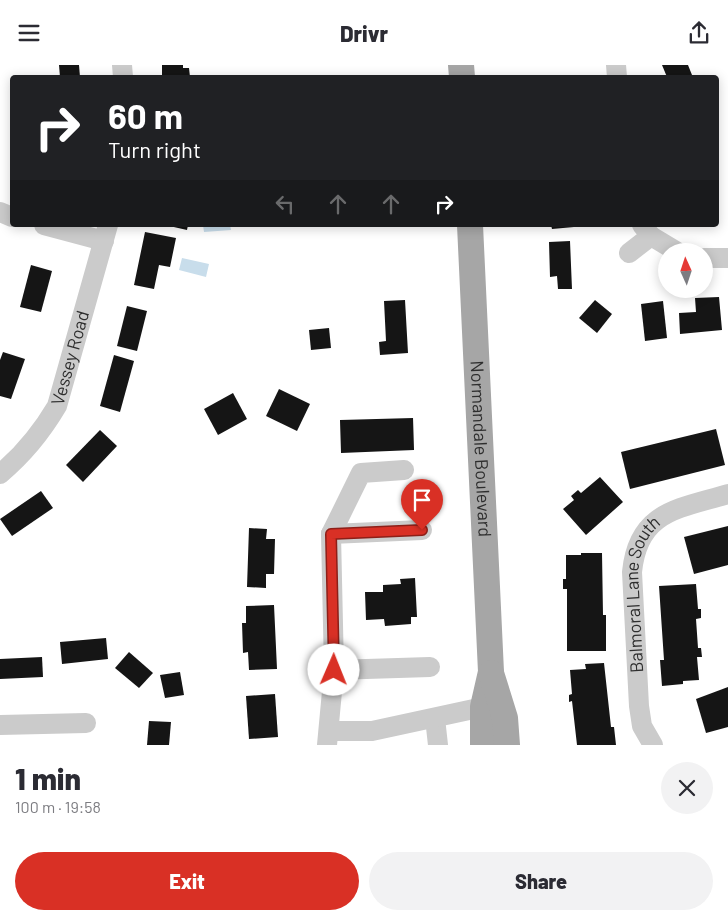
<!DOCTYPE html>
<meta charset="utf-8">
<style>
:root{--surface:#fff;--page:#f2f2f3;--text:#2b2b33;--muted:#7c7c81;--accent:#d93025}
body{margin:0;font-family:Barlow,sans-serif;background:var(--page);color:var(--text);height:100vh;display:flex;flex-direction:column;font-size:19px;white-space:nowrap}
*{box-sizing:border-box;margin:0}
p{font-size:16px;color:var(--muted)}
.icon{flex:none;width:28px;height:28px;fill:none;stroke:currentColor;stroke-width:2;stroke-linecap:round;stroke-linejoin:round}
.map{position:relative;height:680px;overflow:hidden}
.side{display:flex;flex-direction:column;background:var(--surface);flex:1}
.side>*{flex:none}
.top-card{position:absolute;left:10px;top:10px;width:709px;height:152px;border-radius:5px;box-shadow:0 2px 12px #0003;background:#202124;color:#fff;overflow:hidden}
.needle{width:32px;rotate:357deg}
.tools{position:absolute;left:658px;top:178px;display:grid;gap:10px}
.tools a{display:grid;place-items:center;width:55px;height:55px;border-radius:50%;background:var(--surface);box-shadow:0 2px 12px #0003;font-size:25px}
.pin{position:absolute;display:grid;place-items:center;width:42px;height:42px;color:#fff;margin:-51px -21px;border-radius:50% 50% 50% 0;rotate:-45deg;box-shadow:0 0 5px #0007}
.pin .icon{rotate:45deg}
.me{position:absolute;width:55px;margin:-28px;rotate:1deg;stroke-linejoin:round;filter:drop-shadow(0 0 4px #0008)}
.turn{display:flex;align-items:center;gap:18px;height:105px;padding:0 15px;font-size:22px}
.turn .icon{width:65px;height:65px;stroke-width:2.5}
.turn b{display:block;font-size:35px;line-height:42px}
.lanes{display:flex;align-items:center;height:48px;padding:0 15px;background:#0003;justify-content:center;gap:25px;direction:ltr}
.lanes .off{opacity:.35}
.round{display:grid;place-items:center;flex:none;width:52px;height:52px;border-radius:26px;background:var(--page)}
.head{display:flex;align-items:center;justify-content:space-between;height:85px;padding:0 15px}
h1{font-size:30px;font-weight:800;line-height:38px}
.primary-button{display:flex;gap:10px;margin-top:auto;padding:10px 15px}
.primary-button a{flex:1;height:58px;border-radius:30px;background:var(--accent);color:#fff;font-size:20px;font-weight:800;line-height:58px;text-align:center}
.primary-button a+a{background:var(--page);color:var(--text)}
header{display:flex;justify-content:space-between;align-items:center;height:65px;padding:0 15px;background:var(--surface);font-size:22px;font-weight:800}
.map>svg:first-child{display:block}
.water{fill:#c8ddeb}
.building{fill:#151515}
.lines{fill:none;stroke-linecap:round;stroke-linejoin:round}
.minor{stroke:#cbcbcb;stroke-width:20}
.major{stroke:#a6a6a6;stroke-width:26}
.route-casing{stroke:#8d1f18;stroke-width:12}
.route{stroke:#d93025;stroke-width:9}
.labels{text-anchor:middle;stroke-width:5;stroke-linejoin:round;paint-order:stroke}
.street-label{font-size:18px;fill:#2e2e2e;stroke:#fff}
</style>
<header><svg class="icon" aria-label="menu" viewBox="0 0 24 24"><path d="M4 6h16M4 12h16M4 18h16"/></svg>Drivr<svg class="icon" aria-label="share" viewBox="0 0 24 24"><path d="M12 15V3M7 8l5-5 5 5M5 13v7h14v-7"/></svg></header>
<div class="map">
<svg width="728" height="680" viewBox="0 0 728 680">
<rect width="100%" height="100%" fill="#fff"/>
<g class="water">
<path d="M203,160H230L231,165L204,167Z"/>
<path d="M182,193L209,199L206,212L179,205Z"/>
</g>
<g class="building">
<path d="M59,0H79L80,12H60Z"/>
<path d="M162,0H183V3H189L190,12H162Z"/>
<path d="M662,0H688L692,10L686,12H667Z"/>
<path d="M165,160H188L187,165Z"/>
<path d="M551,160H574V162L552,164Z"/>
<path d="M145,167L176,173L170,202L159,200L154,224L134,220Z"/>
<path d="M570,176L572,224H558L557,211L550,212L549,177Z"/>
<path d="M31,200L52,206L41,247L20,242Z"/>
<path d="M719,232L722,265L680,269L679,248L696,247L695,233Z"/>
<path d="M405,235L408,288L380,290L379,277L386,276L384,236Z"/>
<path d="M595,235L612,249L597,268L579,253Z"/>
<path d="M663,236L667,273L645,276L641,239Z"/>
<path d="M127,241L147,246L137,286L117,281Z"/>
<path d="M329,263L331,283L311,285L309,265Z"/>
<path d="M3,287L25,294L11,334L0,331V295Z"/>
<path d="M114,290L134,296L120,347L100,341Z"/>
<path d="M279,324L310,339L297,366L266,351Z"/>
<path d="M233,328L247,354L218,370L204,344Z"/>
<path d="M413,353L414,385L341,388L340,355Z"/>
<path d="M716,364L725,400L630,424L621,387Z"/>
<path d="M100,365L117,381L83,417L66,400Z"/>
<path d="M600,412L623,437L586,470L563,444L574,435L571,431L578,425L581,428Z"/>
<path d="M41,426L53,443L12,471L0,454Z"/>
<path d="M728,461V500L694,509L684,472Z"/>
<path d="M249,463L267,464L266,474H275L274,509H266V523L247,522Z"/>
<path d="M581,488H602L603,550H606V586H567V524H563V514H566V490H581Z"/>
<path d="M415,513L417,552H411V559L385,561L384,554L366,555L365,527H383V520L401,519L400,514Z"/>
<path d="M696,519L698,544H701V553L696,554L698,583H701L702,592H697L699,615L683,616V619L662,621L660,595H664L659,521Z"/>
<path d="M274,540L277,604L249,605L248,587L243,588L242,558H246V541Z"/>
<path d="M106,573L108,594L62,599L60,577Z"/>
<path d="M129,587L153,608L139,623L115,603Z"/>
<path d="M42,592L43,612L0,614V594Z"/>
<path d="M604,598L611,662H614L616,680H577L572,636L569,637V630L572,629L570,605L586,604L585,599Z"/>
<path d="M180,607L184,630L165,633L160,610Z"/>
<path d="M728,622V662L706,668L696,634Z"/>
<path d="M275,629L278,672L249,674L246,631Z"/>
<path d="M149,656L171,657L169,680H147Z"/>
</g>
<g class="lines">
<g class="minor">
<path d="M122,0L123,12"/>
<path d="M616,0L617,12"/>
<path d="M0,147L12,152"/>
<path d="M44,160L104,176"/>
<path d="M642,160L651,171L676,186"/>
<path d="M629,188L651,171"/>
<path d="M704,193H728"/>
<path id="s1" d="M0,409C24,389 41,368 57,341L108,160"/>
<path d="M331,469L361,408L404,405"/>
<path d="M331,469L422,465"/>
<path d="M334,605L430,602"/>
<path d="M435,653L438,680"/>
<path d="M0,660L86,658"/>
<path d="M329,666H372L483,642"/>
<path d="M327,680L334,605L331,469"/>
<path id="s2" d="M653,680L642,661L639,641L632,507C638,446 678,444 728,429"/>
</g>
<g class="major">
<path d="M461,0L462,12"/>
<path id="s3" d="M470,160L491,607L483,642V680"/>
<path d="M491,608L505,653L507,680"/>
</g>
</g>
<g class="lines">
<defs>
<path id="route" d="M334,605L331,469L422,465"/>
</defs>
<use href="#route" class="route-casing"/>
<use href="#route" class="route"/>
</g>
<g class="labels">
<g class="street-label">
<text dy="6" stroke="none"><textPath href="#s1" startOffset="139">Vessey Road</textPath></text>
<text dy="6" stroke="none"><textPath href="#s3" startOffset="224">Normandale Boulevard</textPath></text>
<text dy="6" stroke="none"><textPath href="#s2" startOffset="156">Balmoral Lane South</textPath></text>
</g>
</g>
</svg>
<div class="tools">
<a><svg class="needle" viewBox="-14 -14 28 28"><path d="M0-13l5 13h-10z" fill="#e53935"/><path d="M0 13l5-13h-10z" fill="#7c7c81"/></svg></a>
</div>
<div class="pin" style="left:422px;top:465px;background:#d93025"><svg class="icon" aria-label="arrive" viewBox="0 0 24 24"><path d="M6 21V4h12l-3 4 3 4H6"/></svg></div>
<svg class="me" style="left:334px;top:605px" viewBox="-20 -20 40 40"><circle r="19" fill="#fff"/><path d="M0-13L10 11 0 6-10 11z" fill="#d93025"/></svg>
<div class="top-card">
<div class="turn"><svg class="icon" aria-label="right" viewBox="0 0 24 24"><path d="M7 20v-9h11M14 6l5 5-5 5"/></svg><div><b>60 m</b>Turn right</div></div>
<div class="lanes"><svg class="icon off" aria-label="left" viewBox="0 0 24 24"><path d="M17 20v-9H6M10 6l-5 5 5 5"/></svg><svg class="icon off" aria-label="ahead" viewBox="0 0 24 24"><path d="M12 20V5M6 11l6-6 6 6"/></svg><svg class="icon off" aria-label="ahead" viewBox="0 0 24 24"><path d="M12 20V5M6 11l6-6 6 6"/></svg><svg class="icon" aria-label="right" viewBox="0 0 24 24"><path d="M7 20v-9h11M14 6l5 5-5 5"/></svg></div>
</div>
</div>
<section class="side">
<div class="head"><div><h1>1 min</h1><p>100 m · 19:58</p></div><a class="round"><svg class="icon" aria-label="close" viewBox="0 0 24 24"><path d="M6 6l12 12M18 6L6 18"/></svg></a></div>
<div class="primary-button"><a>Exit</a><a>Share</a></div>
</section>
